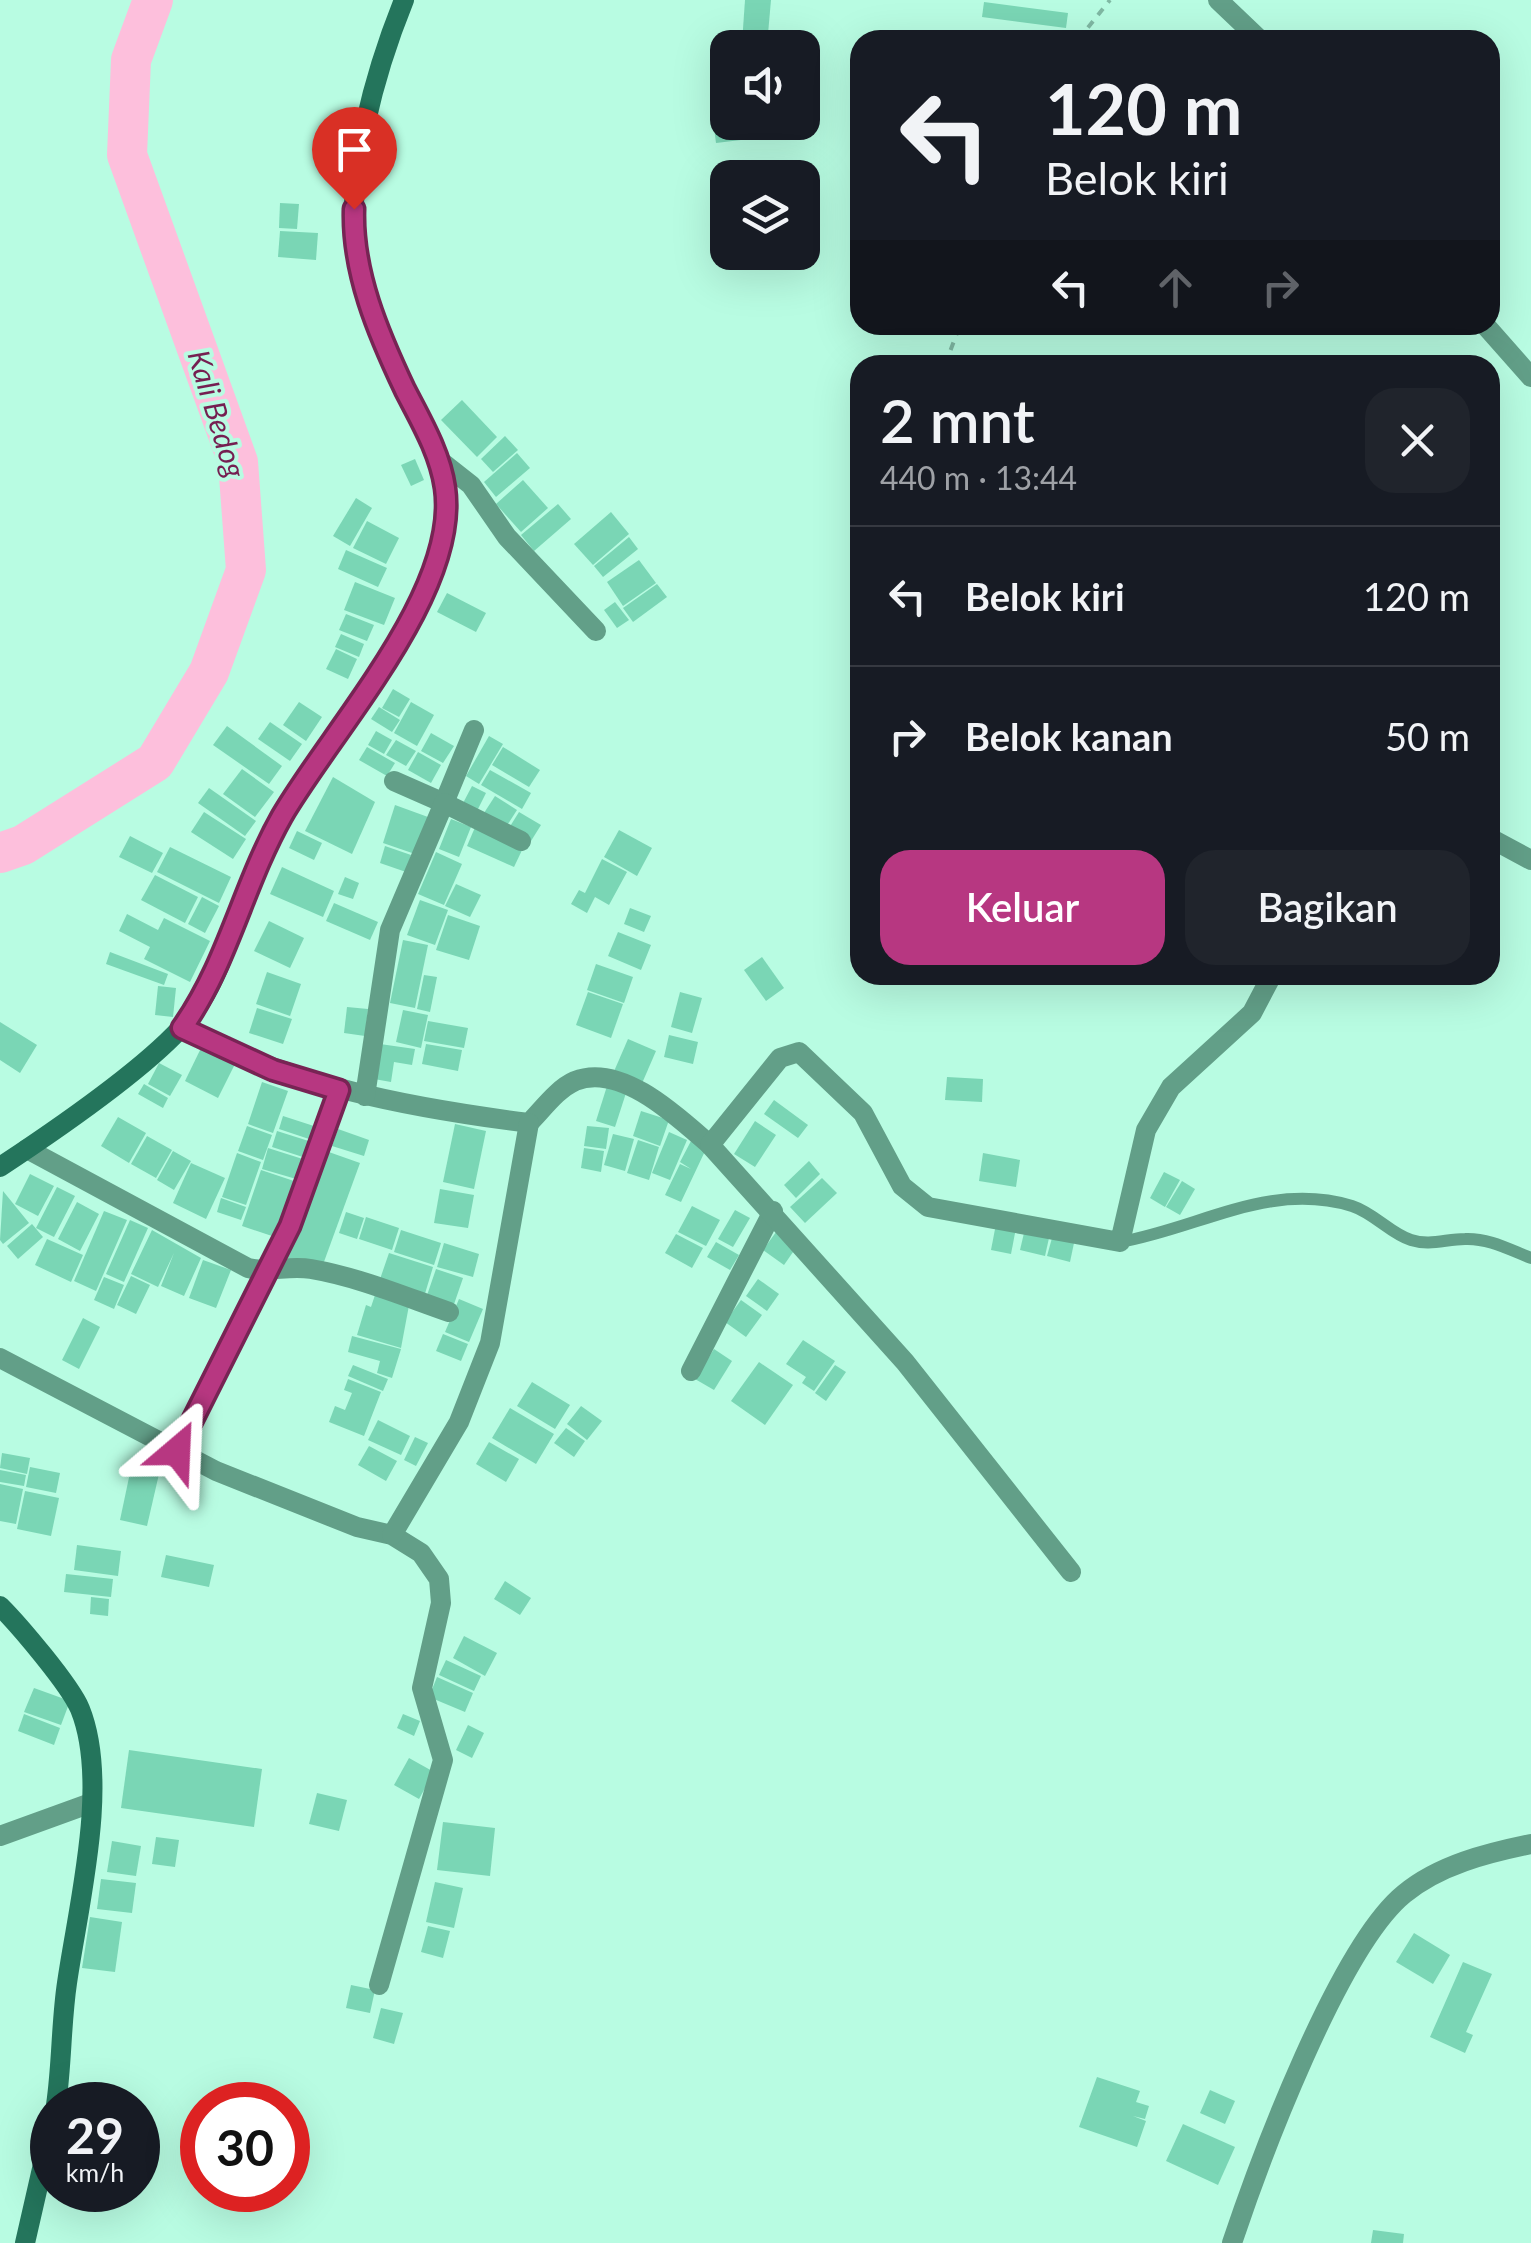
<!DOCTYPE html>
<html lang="id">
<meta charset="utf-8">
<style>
:root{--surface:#171b24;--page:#20242c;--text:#f1f3f6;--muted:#9ea1a6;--line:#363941;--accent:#b73781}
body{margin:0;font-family:Lato,sans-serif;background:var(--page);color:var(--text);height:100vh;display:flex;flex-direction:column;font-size:38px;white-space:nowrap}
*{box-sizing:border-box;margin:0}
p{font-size:32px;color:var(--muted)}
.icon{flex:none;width:55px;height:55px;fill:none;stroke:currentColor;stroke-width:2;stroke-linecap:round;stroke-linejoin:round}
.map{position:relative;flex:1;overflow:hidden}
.details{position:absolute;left:850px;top:355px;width:650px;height:630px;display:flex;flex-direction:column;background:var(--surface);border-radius:30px;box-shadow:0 10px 40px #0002}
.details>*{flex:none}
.guide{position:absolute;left:850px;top:30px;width:650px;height:305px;border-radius:30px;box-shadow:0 10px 40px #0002;background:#171b24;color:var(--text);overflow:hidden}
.tools{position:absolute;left:710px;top:30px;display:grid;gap:20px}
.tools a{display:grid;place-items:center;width:110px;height:110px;border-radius:20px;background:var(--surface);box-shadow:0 10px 40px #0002;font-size:50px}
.speed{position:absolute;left:30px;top:2082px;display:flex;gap:20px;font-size:50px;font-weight:700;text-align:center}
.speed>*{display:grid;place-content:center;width:130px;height:130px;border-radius:50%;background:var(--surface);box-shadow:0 10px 40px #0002;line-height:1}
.speed small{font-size:25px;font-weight:400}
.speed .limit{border:15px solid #d22;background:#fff;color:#111}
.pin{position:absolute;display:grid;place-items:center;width:85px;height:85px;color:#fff;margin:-102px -42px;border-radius:50% 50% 50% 0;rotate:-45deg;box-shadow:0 0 10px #0007}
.pin .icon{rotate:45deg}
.me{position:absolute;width:110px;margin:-55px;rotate:26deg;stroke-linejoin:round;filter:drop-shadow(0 0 8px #0008)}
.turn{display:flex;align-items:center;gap:35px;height:210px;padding:0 30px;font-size:45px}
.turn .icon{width:130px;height:130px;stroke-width:2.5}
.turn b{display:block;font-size:70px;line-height:85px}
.lanes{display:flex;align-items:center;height:95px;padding:0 30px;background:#0003;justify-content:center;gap:50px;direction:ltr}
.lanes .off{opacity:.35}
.round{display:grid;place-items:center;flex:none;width:105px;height:105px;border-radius:30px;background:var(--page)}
.head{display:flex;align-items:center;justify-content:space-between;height:170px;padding:0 30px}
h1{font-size:60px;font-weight:600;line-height:75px}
.cta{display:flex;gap:20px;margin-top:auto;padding:20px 30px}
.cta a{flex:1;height:115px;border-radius:30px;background:var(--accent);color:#fff;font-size:40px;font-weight:600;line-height:115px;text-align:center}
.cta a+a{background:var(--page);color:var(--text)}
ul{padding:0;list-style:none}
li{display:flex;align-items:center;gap:30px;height:140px;padding:0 30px;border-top:2px solid var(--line)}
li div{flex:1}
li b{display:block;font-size:38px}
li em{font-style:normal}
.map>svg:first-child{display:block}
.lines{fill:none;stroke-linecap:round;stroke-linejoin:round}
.river{stroke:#fdbfdc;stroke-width:40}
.building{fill:#7ad6b5}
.path{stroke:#7fb8a3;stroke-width:4;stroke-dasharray:8 8;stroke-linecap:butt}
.lane{stroke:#629f88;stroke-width:12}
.street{stroke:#629f88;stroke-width:20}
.secondary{stroke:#24755c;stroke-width:20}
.route-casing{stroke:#772454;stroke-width:25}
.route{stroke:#b73781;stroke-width:18}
.labels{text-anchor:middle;stroke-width:8;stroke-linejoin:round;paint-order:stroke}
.water-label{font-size:30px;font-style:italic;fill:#751f51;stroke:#b8fce2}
</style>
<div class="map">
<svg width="1531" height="2243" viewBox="0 0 1531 2243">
<rect width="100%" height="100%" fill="#b8fce2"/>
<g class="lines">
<path class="river" d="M0,853L23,845L155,762L209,672L246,570L238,462L127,155L131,60L153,0"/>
</g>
<g class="building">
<path d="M745,0H771L767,45L742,43Z"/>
<path d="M984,2L1068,13L1066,28L982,17Z"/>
<path d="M728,95V122H739L741,140L716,143L710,97Z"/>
<path d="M280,203L299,204L297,229L279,228Z"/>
<path d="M280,231L318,233L316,260L278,257Z"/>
<path d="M462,400L497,437L477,457L441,420Z"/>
<path d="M505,436L518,450L493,472L481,459Z"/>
<path d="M517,453L530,468L496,497L484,482Z"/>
<path d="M415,459L424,480L411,486L401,465Z"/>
<path d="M523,480L548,508L521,532L496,504Z"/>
<path d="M356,498L372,508L350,546L333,536Z"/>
<path d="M558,504L571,519L534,551L521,535Z"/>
<path d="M611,512L629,534L593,565L574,544Z"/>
<path d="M367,521L399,538L386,564L353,548Z"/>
<path d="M629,537L638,549L603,577L594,566Z"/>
<path d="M346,550L387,568L378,587L338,569Z"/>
<path d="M639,560L656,583L623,606L607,582Z"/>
<path d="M355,582L395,598L384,625L344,610Z"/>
<path d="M657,584L667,597L633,622L623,608Z"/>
<path d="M447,593L486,613L476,632L437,612Z"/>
<path d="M615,602L629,620L617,628L604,610Z"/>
<path d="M346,614L374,625L367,641L339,630Z"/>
<path d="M341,634L364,644L359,657L335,647Z"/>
<path d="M336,649L357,659L348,679L326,669Z"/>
<path d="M393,689L410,699L399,717L382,708Z"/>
<path d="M299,702L322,717L306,741L283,725Z"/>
<path d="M411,702L434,715L417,746L394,733Z"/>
<path d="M379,707L400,720L392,732L371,719Z"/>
<path d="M270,722L302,744L290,761L258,739Z"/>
<path d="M227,726L282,766L269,784L213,745Z"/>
<path d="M376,731L392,740L384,754L368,745Z"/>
<path d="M431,733L454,746L443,763L421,751Z"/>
<path d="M489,736L503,744L479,784L466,776Z"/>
<path d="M396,740L416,751L406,766L386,755Z"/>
<path d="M367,747L395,763L387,776L359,760Z"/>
<path d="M503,747L540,770L529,787L492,765Z"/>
<path d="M418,752L441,765L431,783L408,770Z"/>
<path d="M242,769L274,792L255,817L223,794Z"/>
<path d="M490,770L531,793L522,809L481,785Z"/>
<path d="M333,777L375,802L352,854L305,831Z"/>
<path d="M472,786L486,793L476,813L462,805Z"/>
<path d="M209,788L256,821L245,836L198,803Z"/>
<path d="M495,796L517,810L506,827L484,813Z"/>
<path d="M395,805L428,817L415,854L383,843Z"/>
<path d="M204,812L246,839L233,859L191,832Z"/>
<path d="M519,812L541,825L531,841L509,828Z"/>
<path d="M451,819L471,827L459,857L439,849Z"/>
<path d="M476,825L524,846L514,867L467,846Z"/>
<path d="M619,830L652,848L637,876L604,857Z"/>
<path d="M297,831L322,843L314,860L289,848Z"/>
<path d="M130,836L163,853L152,873L119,857Z"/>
<path d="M385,846L411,855L406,872L380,863Z"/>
<path d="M170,847L231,877L219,903L157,872Z"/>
<path d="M436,852L462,864L444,905L418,894Z"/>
<path d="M602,859L627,872L609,905L595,897L587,913L571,904L579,890L585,893Z"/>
<path d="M282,867L334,891L323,917L270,894Z"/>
<path d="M155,875L198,897L185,923L141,900Z"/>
<path d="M345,877L359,883L353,899L338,894Z"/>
<path d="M456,884L481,895L470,917L445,906Z"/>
<path d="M202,897L219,906L205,933L188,924Z"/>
<path d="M420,900L448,910L435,945L407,935Z"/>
<path d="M334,903L378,922L370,940L326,921Z"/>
<path d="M630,908L651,916L644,932L624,924Z"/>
<path d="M127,914L158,930L164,918L210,941L190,982L144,959L150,947L119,931Z"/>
<path d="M448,915L480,926L469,960L436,950Z"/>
<path d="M269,921L304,938L290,968L254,951Z"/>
<path d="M618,932L651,945L641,970L608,956Z"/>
<path d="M403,940L428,945L415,1008L390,1003Z"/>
<path d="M110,952L168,974L164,985L106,964Z"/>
<path d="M762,957L784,988L766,1001L744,970Z"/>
<path d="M596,964L633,977L624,1003L587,990Z"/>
<path d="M267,972L301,984L290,1016L256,1004Z"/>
<path d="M424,975L437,977L430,1012L417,1009Z"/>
<path d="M158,986L176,988L173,1017L155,1015Z"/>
<path d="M588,992L623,1004L611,1038L576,1025Z"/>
<path d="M680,992L702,998L692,1033L671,1027Z"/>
<path d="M347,1007L368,1009L365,1036L344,1033Z"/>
<path d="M257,1008L292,1019L283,1044L249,1033Z"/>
<path d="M403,1010L428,1015L421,1048L396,1042Z"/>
<path d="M428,1021L468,1028L464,1048L424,1041Z"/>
<path d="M0,1022L37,1045L20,1073L0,1060Z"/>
<path d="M669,1035L698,1042L693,1064L664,1057Z"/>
<path d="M628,1039L656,1051L640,1088L612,1076Z"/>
<path d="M203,1044L237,1060L218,1098L185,1081Z"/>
<path d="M380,1044L415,1049L412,1065L394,1062L391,1082L374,1079Z"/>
<path d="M426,1044L462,1050L458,1071L422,1064Z"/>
<path d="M159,1063L182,1075L170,1096L148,1084Z"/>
<path d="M947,1077L983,1079L982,1102L945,1100Z"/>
<path d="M262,1082L288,1091L273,1133L248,1124Z"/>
<path d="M144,1084L168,1098L163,1108L138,1094Z"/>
<path d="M607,1086L626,1093L615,1127L596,1121Z"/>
<path d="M774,1100L808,1125L798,1138L764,1114Z"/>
<path d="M641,1111L669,1120L660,1146L633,1136Z"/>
<path d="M283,1116L320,1128L315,1141L279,1129Z"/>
<path d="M118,1117L146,1133L129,1163L101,1146Z"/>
<path d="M755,1121L776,1135L755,1167L734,1154Z"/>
<path d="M455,1124L486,1131L474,1189L443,1182Z"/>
<path d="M247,1126L272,1135L263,1160L238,1151Z"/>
<path d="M587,1126L609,1128L606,1149L584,1146Z"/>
<path d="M338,1129L369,1140L364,1156L332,1146Z"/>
<path d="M277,1131L315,1143L309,1159L272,1147Z"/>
<path d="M669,1132L687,1140L670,1180L652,1173Z"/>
<path d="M613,1134L634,1139L625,1171L604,1165Z"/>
<path d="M147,1136L172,1150L156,1178L131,1164Z"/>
<path d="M638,1140L659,1147L649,1180L627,1173Z"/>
<path d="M691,1141L706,1149L681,1202L665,1195L680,1164L691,1169L680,1162Z"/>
<path d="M268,1148L309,1161L303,1181L262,1169Z"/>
<path d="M584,1148L604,1151L601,1172L581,1168Z"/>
<path d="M173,1151L191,1161L174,1190L157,1180Z"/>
<path d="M326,1151L360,1163L321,1270L287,1258Z"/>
<path d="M237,1153L261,1162L246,1205L222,1197Z"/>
<path d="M983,1153L1020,1160L1016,1187L979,1181Z"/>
<path d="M809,1161L820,1174L796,1198L784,1185Z"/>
<path d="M191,1163L225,1178L206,1219L173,1203Z"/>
<path d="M261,1170L300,1183L281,1239L242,1226Z"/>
<path d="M1164,1172L1180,1180L1165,1207L1150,1198Z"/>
<path d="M30,1174L54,1186L38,1216L15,1204Z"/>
<path d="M822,1178L837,1193L805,1223L790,1207Z"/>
<path d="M1182,1181L1195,1189L1180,1215L1166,1207Z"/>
<path d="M57,1187L75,1196L54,1237L36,1228Z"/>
<path d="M440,1189L474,1195L468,1228L434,1223Z"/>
<path d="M3,1191L29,1223L3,1244L0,1240Z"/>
<path d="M221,1198L246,1207L241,1220L217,1212Z"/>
<path d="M77,1202L99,1214L80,1251L58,1239Z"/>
<path d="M692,1206L720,1220L706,1246L678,1232Z"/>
<path d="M735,1210L750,1218L733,1247L718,1239Z"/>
<path d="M104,1211L127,1220L96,1291L74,1281Z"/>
<path d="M346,1212L364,1218L357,1239L339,1233Z"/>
<path d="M366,1217L399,1228L392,1250L359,1239Z"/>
<path d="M130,1220L148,1228L124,1282L106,1274Z"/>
<path d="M32,1224L43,1237L18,1259L7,1246Z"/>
<path d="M996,1224L1016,1228L1011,1254L991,1250Z"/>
<path d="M779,1228L800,1242L784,1265L763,1250Z"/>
<path d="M152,1230L201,1258L184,1296L161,1286L174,1253L158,1287L131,1274Z"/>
<path d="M401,1230L441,1243L434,1265L394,1252Z"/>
<path d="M1024,1233L1049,1238L1045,1256L1020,1250Z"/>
<path d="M676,1234L703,1248L692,1268L665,1253Z"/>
<path d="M1052,1238L1074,1243L1070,1262L1047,1256Z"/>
<path d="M47,1239L83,1255L71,1282L35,1265Z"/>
<path d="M716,1242L739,1255L730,1270L707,1257Z"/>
<path d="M444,1243L479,1254L473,1277L437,1267Z"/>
<path d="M389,1253L433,1267L424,1297L379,1282Z"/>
<path d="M203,1260L231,1270L216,1308L189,1298Z"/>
<path d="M436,1269L463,1278L452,1310L425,1301Z"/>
<path d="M131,1276L150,1285L136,1314L117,1305Z"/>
<path d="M104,1277L124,1285L114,1309L94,1300Z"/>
<path d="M758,1279L779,1294L767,1311L746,1296Z"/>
<path d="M377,1289L410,1300L401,1348L357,1335L366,1305L371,1307Z"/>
<path d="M459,1299L483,1309L469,1342L445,1332Z"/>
<path d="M741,1300L762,1315L746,1337L725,1322Z"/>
<path d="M83,1318L100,1327L79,1369L62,1360Z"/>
<path d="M443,1334L468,1344L461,1361L436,1351Z"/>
<path d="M352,1336L401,1349L392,1378L377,1373L380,1361L348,1352Z"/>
<path d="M803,1340L835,1361L814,1391L802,1383L806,1377L786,1364Z"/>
<path d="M714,1349L732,1361L714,1390L695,1379Z"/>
<path d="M759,1362L793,1385L765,1425L731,1401Z"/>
<path d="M353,1365L388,1379L383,1391L348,1376Z"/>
<path d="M835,1365L846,1372L826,1401L815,1393Z"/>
<path d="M348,1379L381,1392L364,1436L329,1422L335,1406L345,1410L352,1393L344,1390Z"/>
<path d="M532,1382L570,1405L555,1429L517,1406Z"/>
<path d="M581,1406L602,1421L587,1440L567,1424Z"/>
<path d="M510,1408L554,1434L536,1464L492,1438Z"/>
<path d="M378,1420L410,1436L401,1455L368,1440Z"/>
<path d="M566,1428L585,1441L574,1457L554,1443Z"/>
<path d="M415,1437L428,1443L416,1466L404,1460Z"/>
<path d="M489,1442L519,1459L506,1482L476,1464Z"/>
<path d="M369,1446L397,1461L386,1481L358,1465Z"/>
<path d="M2,1453L30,1458L27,1474L0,1468Z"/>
<path d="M30,1467L60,1473L56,1493L26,1487Z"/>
<path d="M131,1468L159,1474L147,1526L120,1520Z"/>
<path d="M0,1470L26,1475L24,1486L0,1482Z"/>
<path d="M0,1484L23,1489L16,1524L0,1521Z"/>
<path d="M25,1491L59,1498L51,1536L17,1529Z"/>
<path d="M77,1545L121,1551L118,1576L74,1570Z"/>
<path d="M166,1555L214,1565L209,1587L161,1577Z"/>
<path d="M66,1574L113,1579L111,1597L64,1592Z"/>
<path d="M505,1581L531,1598L520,1615L494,1599Z"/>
<path d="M91,1597L109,1599L108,1616L90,1614Z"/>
<path d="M464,1636L497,1653L485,1676L453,1658Z"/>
<path d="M446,1660L481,1676L474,1691L439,1675Z"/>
<path d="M437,1677L473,1693L465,1712L429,1697Z"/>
<path d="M34,1688L70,1701L61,1725L24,1712Z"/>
<path d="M24,1714L60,1728L54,1745L18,1731Z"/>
<path d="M403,1714L420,1721L414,1736L397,1728Z"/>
<path d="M468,1725L484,1733L472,1758L456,1750Z"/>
<path d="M129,1750L262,1769L254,1827L121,1808Z"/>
<path d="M409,1758L434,1772L419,1799L394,1785Z"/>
<path d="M317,1793L347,1800L339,1831L309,1824Z"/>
<path d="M443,1822L495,1828L490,1876L437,1870Z"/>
<path d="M156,1837L179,1840L175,1867L152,1864Z"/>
<path d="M112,1841L141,1846L136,1876L107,1872Z"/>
<path d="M101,1879L136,1883L132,1913L97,1909Z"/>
<path d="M435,1882L463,1888L454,1928L426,1922Z"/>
<path d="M90,1917L122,1922L115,1972L82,1968Z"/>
<path d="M428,1926L450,1931L443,1958L421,1952Z"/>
<path d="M1414,1933L1450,1955L1433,1984L1396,1962Z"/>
<path d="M1463,1962L1492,1974L1466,2032L1473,2035L1465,2053L1430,2037Z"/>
<path d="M351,1985L375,1990L370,2013L346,2008Z"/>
<path d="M381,2008L403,2013L394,2044L373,2038Z"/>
<path d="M1097,2077L1140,2091L1136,2102L1149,2106L1145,2119L1133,2116L1146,2121L1137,2147L1079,2127Z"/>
<path d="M1210,2090L1235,2101L1225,2124L1200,2113Z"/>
<path d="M1183,2124L1235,2147L1218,2185L1166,2161Z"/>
<path d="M1373,2230L1404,2234L1403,2243H1371Z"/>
</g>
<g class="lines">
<g class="path">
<path d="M1078,40L1110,0"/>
<path d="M945,365L960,325"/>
</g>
<path class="lane" d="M1120,1242C1200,1228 1269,1181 1352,1206C1374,1213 1391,1234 1411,1240C1430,1246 1446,1239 1465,1239C1489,1238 1510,1250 1531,1258"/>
<g class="street">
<path d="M1218,0L1260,40"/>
<path d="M1485,325L1531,377"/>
<path d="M438,459L471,485L507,537L596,631"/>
<path d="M394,781L444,803L474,730"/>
<path d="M1490,838L1531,860"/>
<path d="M182,1028C295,1086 404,1107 529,1123C543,1109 557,1089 575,1081C621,1062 679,1118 710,1145"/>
<path d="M365,1096L390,930L444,803L521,841"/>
<path d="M27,1149L248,1268C269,1273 289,1265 311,1269C358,1277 403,1296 449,1312"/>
<path d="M0,1358L216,1471L357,1527L392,1535L421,1553L439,1579L441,1603L422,1688L443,1760L379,1985"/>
<path d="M691,1371L773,1211"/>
<path d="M177,1451L290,1226L339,1090"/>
<path d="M392,1535L459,1422L490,1343L529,1123"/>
<path d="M1071,1572L905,1362L710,1145L780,1058L799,1052L863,1113L902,1186L928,1207L1120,1242L1146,1130L1171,1087L1252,1013L1272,975"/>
<path d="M0,1836L91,1803"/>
<path d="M1232,2243C1260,2159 1339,1947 1404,1894C1439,1865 1487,1853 1531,1844"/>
</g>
<g class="secondary">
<path d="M0,1167C53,1132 138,1074 180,1029C224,983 234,914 260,858C304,764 449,607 447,507C445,455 414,411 394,366C378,330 361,290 356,251C345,177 376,69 404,0"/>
<path d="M0,1606C19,1625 70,1685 80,1709C110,1783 78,1906 67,1983C61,2023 62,2064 56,2105"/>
<path d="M25,2243L52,2125"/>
</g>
</g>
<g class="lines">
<defs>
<path id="route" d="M177,1451L290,1226L339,1090L273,1070L182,1028C228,963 243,885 282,816C332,730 460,592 445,488C440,453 421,421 405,390C378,333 352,272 354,209"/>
</defs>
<use href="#route" class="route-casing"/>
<use href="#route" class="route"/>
</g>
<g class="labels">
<g class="water-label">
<text transform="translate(216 414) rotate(73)" y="10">Kali Bedog</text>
</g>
</g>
</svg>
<div class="tools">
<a><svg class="icon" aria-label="sound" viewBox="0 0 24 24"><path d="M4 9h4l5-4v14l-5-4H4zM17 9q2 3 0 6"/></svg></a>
<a><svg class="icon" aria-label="layers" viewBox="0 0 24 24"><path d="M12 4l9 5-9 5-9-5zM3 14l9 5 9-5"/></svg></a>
</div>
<div class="speed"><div>29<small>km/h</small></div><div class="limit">30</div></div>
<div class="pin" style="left:354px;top:209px;background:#d93025"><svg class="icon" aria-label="arrive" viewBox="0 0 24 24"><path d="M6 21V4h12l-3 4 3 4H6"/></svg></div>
<svg class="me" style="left:177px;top:1451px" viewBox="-20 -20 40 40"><path d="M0-17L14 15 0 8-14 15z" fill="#b73781" stroke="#fff" stroke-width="4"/></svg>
<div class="guide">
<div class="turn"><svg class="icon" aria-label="left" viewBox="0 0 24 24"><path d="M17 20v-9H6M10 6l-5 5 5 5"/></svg><div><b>120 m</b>Belok kiri</div></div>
<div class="lanes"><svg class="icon" aria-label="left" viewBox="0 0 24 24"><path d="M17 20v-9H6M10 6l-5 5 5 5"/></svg><svg class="icon off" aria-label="ahead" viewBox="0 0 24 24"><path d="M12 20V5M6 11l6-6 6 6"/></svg><svg class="icon off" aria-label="right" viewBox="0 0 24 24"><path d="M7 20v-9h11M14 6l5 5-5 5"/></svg></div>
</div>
<section class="details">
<div class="head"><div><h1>2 mnt</h1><p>440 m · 13:44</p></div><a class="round"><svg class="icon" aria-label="close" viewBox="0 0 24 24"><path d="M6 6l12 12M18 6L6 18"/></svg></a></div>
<ul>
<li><svg class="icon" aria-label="left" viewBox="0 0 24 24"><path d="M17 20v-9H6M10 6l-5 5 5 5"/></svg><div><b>Belok kiri</b></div><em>120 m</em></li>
<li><svg class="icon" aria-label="right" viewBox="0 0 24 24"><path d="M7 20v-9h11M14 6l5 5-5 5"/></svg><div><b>Belok kanan</b></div><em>50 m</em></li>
</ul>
<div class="cta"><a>Keluar</a><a>Bagikan</a></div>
</section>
</div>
